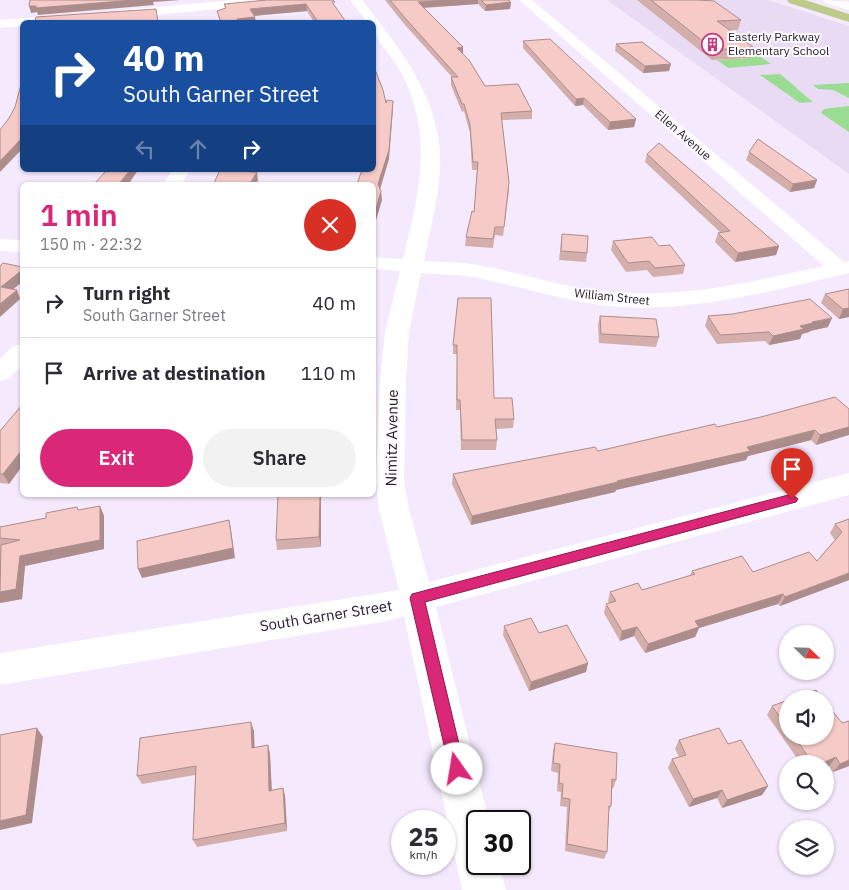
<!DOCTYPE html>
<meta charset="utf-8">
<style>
:root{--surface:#fff;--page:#f2f2f3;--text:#2b2b33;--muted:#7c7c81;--line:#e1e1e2;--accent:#db2777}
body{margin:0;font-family:"IBM Plex Sans",sans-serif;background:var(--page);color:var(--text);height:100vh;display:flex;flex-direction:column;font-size:19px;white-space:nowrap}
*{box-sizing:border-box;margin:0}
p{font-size:16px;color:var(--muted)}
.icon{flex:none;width:28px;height:28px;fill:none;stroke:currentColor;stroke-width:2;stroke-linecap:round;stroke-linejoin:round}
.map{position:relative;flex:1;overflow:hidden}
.panel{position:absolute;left:20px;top:182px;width:356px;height:315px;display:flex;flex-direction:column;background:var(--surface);border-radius:8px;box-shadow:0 1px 4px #0004}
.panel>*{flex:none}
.top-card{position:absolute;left:20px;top:20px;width:356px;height:152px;border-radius:8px;box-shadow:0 1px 4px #0004;background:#1a4fa0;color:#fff;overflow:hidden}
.needle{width:32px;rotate:113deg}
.controls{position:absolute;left:779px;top:625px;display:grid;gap:10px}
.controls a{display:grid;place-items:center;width:55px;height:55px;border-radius:50%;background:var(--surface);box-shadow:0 1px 4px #0004;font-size:25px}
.speed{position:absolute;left:391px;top:810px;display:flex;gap:10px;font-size:25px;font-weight:700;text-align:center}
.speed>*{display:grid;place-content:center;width:65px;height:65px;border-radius:50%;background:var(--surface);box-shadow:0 1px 4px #0004;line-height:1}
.speed small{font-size:12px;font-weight:400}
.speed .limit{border:2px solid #111;border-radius:8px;background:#fff;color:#111}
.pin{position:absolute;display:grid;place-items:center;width:42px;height:42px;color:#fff;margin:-51px -21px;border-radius:50% 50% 50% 0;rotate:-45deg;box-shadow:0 0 5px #0007}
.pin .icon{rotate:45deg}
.me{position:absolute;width:55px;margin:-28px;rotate:347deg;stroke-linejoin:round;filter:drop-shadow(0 0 4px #0008)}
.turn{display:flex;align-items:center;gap:18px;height:105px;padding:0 20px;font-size:22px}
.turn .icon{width:65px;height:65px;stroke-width:2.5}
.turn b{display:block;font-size:35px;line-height:42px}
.lanes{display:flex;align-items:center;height:48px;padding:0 20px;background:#0003;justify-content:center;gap:25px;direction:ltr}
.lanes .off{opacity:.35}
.round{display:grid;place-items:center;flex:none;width:52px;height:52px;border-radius:26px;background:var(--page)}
.head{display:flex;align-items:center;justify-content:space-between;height:85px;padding:0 20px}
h1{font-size:30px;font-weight:600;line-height:38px;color:var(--accent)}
.action{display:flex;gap:10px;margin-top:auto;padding:10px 20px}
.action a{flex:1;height:58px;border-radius:30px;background:var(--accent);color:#fff;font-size:20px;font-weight:600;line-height:58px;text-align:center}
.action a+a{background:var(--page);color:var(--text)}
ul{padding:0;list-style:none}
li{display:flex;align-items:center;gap:15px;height:70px;padding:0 20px;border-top:1px solid var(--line)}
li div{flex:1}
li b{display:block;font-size:19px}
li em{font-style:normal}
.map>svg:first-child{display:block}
.built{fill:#eadbf5}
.green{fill:#9bdc93}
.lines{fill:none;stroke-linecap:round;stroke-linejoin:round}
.minor{fill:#fff;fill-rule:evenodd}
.major{fill:#beca8a;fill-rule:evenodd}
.wall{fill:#d3aeab}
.shaded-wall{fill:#ac8d8b}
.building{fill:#f5cac7;stroke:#ac8d8b}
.route{fill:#db2777;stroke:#8e194d}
.labels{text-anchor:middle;stroke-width:4;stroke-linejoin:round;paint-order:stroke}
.far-poi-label{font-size:12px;fill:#252028;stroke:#fdfbff;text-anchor:start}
.far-street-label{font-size:12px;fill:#252028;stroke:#fdfbff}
.street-label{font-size:15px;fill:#252028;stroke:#fdfbff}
</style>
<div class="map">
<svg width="849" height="890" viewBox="0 0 849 890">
<rect width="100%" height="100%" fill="#f5e9fd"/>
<path class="built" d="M607,0H768L849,26V174Z"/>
<g class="green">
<path d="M758,55L771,64L728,68L717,60L750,58L748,56Z"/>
<path d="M780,74L797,88H796L813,102L800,103L760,75Z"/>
<path d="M849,83V98L833,90L818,89L813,85Z"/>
<path d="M849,106V132L821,113L824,109Z"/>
</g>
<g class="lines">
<g class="minor">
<path d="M235,0H281L275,4L120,18L114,14L120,10Z"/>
<path d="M350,0H362C401,50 444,102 440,170C438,201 430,231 424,261C441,262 460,262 477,265C522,272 565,289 610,292C687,298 750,282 824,266L519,0H532L844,262L849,261V273C770,291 690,314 609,306C564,301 522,287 478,278C460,274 440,275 421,273L409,332L406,380L404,482L409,509L429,582L849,473V495L436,607L489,821H478V864H499L506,890H462L404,616L388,621L0,685V653L399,590L379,509L376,482L380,380L385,332L400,271L374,269V257L403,259C419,194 434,135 401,72C392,55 374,42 374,22H367Z"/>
<path d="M823,0L849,2V10L825,3Z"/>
<path d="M72,14L76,15L78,18L76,21L22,22V26L0,28V20Z"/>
<path d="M172,170H190L181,185H163Z"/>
<path d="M0,239L22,240V252L0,251Z"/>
<path d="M22,344V365L9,379L0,381V359L13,346Z"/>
</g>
<path class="major" d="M787,0H805L849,14V22L789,3Z"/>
</g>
<g class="wall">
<path d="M267,0L335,7L345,22H314L307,11L254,16L256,22H220L217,11L225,8L224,4Z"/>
<path d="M385,0H508L511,2L510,9L485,11L478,4L424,8L463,54L485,86L532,111V119L502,120L509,191L503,236L495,235L493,248L465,246L466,237L474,212L477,170H472L470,133L464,111L462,112L451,85V77H452L405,25Z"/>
<path d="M637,0H698L741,20L738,30H729L753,47L750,58L712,60Z"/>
<path d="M36,17L159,22H35Z"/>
<path d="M523,41L636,119L634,127L608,130L583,105L575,106L523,48Z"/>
<path d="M616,44L669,71L643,73L615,51Z"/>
<path d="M749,152L817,180L814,188L790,192L746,160Z"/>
<path d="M647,154L779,246L776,255L735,262L715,242L718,233L720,232L645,162Z"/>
<path d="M562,234L587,253L586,262L559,260Z"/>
<path d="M613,241L659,246L685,265L683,274L653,277L647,270L626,272L611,250Z"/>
<path d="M849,289V317L839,319L821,303L825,294Z"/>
<path d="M458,298L494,398L514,419L513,428L496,429L497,440L496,450H461L460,410H456L457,354H453V345Z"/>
<path d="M600,316L659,337L656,347L599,343L598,325Z"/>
<path d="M708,316L828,327L810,331L809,332L802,334L800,339L769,345L765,341L717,344L705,326Z"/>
<path d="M22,405V466L9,484L0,483V431Z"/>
<path d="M849,409L816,445L811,440L748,456L746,460L616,490L615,492L471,525L452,484L453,474L598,451L717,427Z"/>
<path d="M321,495V547L277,550L276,540Z"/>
<path d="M100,506L104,516V549L25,566L22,599L0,603V527L46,518L79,510Z"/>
<path d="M849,519V580L780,606L778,604L699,628L695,637L645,653L634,636L620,641L604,613L606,604L609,603L608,601L610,592L642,590L690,576L692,571L753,572L817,561L835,540L830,533L835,524Z"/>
<path d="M504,626L539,633L588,663L586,672L529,691L503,635Z"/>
<path d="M788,700V736H825L849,766L833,772L829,766L825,764H801L767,715L772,706Z"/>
<path d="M254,731V748L268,745L270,754L272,790L283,788L285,796L287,831L197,847L193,840L195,775L142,784L137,776Z"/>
<path d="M679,740L728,744L768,786L762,795L722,808L717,798L689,807L668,768L672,759L679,757L675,749Z"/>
<path d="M555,743L616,780L613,789L612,788L611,806L608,813L607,852L604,859L565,851L567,807L560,806L561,792L557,791L558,773L551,771L553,751Z"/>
</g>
<g class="shaded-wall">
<path d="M135,0H180L153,2L154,5L38,15L37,12L31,13L29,6Z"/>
<path d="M446,0H478V4L418,8V2Z"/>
<path d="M511,2L510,9L485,11L486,5Z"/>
<path d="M306,4L307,11L251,16L250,9Z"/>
<path d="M255,17L256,22H238L237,19Z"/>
<path d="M463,47V54L457,48Z"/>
<path d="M671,64L669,71L643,73L645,66Z"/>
<path d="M584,98L583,105L575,106L576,99Z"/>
<path d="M393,101V109L389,159L379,193L378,184Z"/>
<path d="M636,119L634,127L608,130L610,122Z"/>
<path d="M22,138V149L0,172V161Z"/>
<path d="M130,170H138L128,185H118Z"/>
<path d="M257,172L258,180L256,185H249Z"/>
<path d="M817,180L814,188L790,192L793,184Z"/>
<path d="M381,191L382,200L374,227V216Z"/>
<path d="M779,246L776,255L735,262L738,253Z"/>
<path d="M22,270V282L5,296L1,287Z"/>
<path d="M17,290L20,299L0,317V304Z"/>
<path d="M849,308V317L839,319L843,309Z"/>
<path d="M832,318L828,327L810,331L809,332L802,334L800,339L769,345L773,336L812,322Z"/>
<path d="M849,425V435L816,445L820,435Z"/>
<path d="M815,430L811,440L748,456L746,460L616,490L615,492L471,525L472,516L617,481Z"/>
<path d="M22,450V466L9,484L3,474Z"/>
<path d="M320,495H321V547L319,537Z"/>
<path d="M100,506L104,516V549L25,566L22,599L0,603V592L20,556Z"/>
<path d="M229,520L231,530L235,558L142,578L138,569Z"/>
<path d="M849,573V580L780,606L785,597Z"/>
<path d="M783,594L778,604L699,628L695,637L645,653L648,644L695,621Z"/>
<path d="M637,627L634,636L620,641L622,631Z"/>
<path d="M588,663L586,672L529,691L531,682Z"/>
<path d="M251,722L254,731L255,757L252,748Z"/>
<path d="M37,728L43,737L32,823L0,830V821Z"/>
<path d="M268,745L270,754L272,799L269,791Z"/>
<path d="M836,757L829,766L825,767V764H820Z"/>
<path d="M849,760V766L833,772L840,764Z"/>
<path d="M768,786L762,795L722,808L727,800Z"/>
<path d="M283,788L285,796L287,831L285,823Z"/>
<path d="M722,790L717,798L689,807L693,799Z"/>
</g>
<g class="building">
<path d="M30,0H135L36,8V6H29Z"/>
<path d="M267,0H333L335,2H332L346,22H318L306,4L250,9L255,17L237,19L239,22H221L217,11L226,8L224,4Z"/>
<path d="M390,0H446L418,2L463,47L457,48L469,60L485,86L518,84L532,111L501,113L509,182L504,227H495L493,239L466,237L472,211L474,212L478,162H473L470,125L464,104H462L451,77H458L405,18Z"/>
<path d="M481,0H508L511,2L486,5Z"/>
<path d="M651,0H698L714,1L741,20L717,21L753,47L714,50Z"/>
<path d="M156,9L158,22H130V21L104,22H35L36,17Z"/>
<path d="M550,39L636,119L610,122L584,98L576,99L523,41Z"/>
<path d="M642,42L671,64L645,66L616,44Z"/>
<path d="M374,67L383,90L386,103L387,100L393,101L389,150L378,184L381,191L374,216V185H358L357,184L362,170H374Z"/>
<path d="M22,81V138L0,161V130L9,118L15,107Z"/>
<path d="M758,139L817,180L793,184L749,152Z"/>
<path d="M659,143L779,246L738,253L718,233L730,231L647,154Z"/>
<path d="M102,170H130L118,185H93L106,171H102Z"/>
<path d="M220,170H250V172H257L249,185H213Z"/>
<path d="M562,234L588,236L587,253L561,251Z"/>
<path d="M652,237L659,246L670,245L685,265L655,268L649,261L628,263L613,241Z"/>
<path d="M3,263L22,267V270L1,287L17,290L0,304V266Z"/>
<path d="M849,289V308L843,309L825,294Z"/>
<path d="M458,298H491L494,398H512L514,419H495L497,440H462L460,400H457V345H453Z"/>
<path d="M810,299L832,318L812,322L813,323L800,326L804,329L773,336L769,332L720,335L708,316L733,314Z"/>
<path d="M600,316L656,319L659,337L601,334Z"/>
<path d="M835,397L849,409V427L820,435L815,430L747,447L750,451L617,481L618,482L472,516L453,474L595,447L598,451L715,424L717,427L761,417Z"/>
<path d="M22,405V450L3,474H0V431Z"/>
<path d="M278,495H320L319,537L276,540Z"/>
<path d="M100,506V540L20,556L16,589L0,592L1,545L20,540L0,538V527L46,518V513L77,507L78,510Z"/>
<path d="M849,519V573L785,597L783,594L695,621L699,627L648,644L637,627L622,631L606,604L616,601L610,592L638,583L642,590L695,574L692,571L742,556L753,572L809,552L817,561L842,532L835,524Z"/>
<path d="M229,520L233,548L138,569L137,541Z"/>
<path d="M531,618L539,633L567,625L588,663L531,682L504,626Z"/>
<path d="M816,690L822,699H792Z"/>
<path d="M788,700V728L772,706Z"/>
<path d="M825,702L842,723L849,721V760L840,764L836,757L820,764H813L794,736H825Z"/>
<path d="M251,722L252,748L268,745L269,791L283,788L285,823L193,840L196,766L137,776L140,738Z"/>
<path d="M37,728L26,815L0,821V735Z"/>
<path d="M719,728L728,744L741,740L768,786L727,800L722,790L693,799L672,759L686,755L679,740Z"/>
<path d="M555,743L617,753L616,780L612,779L611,806H609L607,852L567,844L570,799L562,798L563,784L559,783L560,764L553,763Z"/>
</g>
<path class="route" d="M792,494L798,499L796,502L425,602L465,769L462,775L457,777L451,775L410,598L412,594Z"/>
<defs>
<symbol id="building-ring" viewBox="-11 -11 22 22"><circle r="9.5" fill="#fdfbff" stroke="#c33d7d" stroke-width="1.5"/><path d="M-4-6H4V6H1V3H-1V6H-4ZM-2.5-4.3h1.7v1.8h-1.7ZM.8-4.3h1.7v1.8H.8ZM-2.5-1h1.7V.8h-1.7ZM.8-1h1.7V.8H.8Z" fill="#c33d7d"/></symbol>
</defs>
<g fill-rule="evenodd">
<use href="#building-ring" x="700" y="32" width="25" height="25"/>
</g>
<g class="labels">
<g class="far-poi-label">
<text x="728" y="41">Easterly Parkway<tspan x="728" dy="14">Elementary School</tspan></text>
</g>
<g class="far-street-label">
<text transform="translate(683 135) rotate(41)" y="4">Ellen Avenue</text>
<text transform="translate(612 297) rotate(6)" y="4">William Street</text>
</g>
<g class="street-label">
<text transform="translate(392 438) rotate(-89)" y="5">Nimitz Avenue</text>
<text transform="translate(326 616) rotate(-9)" y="5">South Garner Street</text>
</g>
</g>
</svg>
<div class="controls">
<a><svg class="needle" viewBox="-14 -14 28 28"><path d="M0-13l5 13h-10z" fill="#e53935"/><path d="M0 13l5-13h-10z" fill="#7c7c81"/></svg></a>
<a><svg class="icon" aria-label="sound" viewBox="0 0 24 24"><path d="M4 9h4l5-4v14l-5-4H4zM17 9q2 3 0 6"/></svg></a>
<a><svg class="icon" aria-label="search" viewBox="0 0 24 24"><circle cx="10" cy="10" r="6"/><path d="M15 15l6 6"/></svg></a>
<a><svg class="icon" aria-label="layers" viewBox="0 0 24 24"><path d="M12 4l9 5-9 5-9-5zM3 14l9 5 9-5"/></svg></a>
</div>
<div class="speed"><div>25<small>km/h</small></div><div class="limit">30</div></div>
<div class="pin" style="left:792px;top:499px;background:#d93025"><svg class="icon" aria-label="arrive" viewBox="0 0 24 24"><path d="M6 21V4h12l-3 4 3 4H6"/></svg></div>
<svg class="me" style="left:457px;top:769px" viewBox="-20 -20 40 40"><circle r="19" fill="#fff"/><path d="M0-13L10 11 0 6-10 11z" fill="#db2777"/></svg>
<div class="top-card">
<div class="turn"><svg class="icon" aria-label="right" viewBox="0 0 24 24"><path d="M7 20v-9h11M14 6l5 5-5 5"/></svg><div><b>40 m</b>South Garner Street</div></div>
<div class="lanes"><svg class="icon off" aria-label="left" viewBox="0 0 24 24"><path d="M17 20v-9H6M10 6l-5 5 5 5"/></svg><svg class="icon off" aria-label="ahead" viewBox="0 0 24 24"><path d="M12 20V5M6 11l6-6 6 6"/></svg><svg class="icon" aria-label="right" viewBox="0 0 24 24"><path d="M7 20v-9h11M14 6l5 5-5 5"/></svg></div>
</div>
<section class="panel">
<div class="head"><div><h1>1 min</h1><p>150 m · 22:32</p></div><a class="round" style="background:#d93025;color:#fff"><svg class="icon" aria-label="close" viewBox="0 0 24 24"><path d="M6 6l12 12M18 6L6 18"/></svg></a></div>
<ul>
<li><svg class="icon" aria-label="right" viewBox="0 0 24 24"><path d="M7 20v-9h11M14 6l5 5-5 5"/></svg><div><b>Turn right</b><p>South Garner Street</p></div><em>40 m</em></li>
<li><svg class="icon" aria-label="arrive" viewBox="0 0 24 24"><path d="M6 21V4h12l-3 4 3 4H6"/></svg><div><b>Arrive at destination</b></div><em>110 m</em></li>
</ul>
<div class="action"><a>Exit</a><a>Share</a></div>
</section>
</div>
